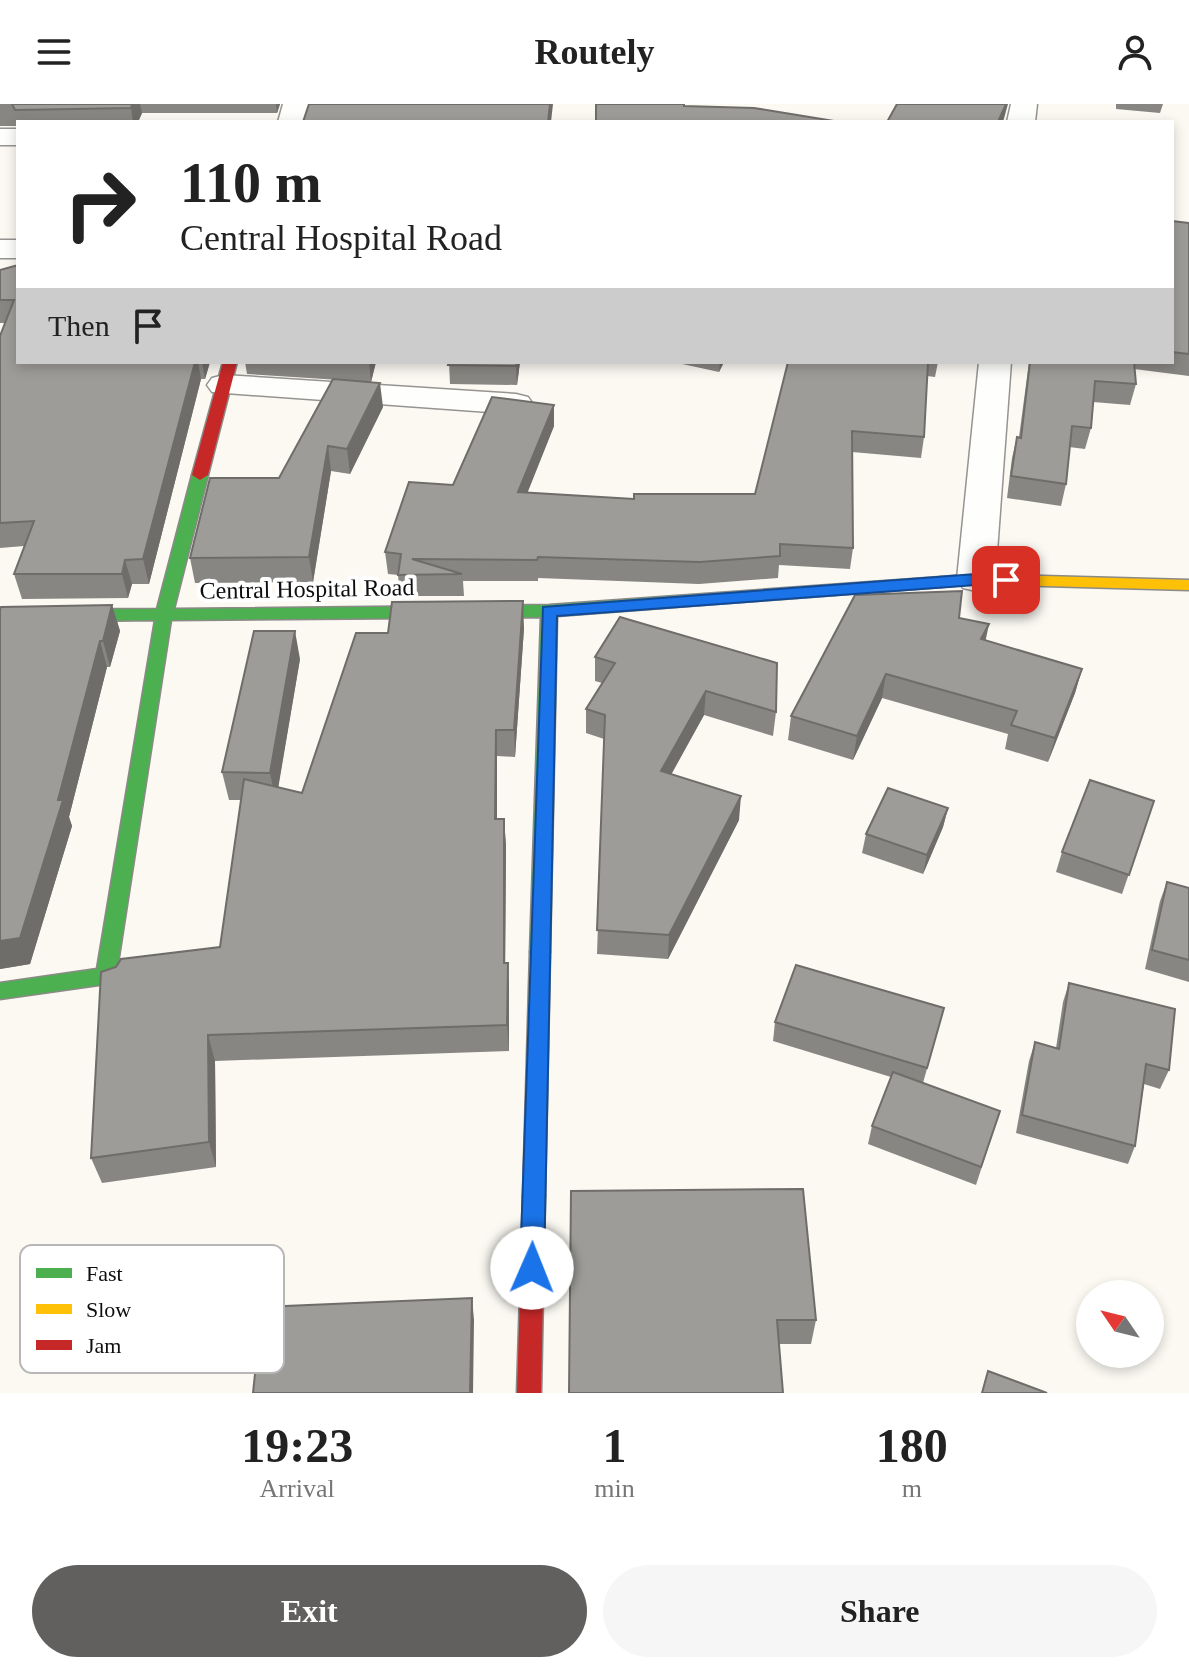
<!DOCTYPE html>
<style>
:root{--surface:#fff;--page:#f6f6f6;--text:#222;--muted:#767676;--accent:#61605e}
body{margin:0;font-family:"Times New Roman",serif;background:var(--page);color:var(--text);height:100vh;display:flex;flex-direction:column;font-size:30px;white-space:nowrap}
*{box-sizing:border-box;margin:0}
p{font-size:26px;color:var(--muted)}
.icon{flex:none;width:44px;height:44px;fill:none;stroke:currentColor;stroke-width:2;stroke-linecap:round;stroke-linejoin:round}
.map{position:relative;height:1289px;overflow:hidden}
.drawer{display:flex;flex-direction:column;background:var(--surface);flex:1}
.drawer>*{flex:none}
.guide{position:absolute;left:16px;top:16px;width:1158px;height:244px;border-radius:0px;box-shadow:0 4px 12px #0003;background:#fff;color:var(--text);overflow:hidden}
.needle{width:52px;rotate:305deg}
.tools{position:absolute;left:1076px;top:1176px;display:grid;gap:16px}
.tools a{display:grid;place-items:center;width:88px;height:88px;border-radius:50%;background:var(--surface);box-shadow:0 4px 12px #0003;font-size:40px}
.pin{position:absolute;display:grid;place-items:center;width:68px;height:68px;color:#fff;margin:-34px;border-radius:16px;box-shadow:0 4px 12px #0006}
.me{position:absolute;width:88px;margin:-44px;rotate:1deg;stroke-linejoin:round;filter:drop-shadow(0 0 6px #0008)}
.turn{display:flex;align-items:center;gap:28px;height:168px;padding:0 32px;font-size:36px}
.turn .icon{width:104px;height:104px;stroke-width:2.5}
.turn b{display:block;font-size:56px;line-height:68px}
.then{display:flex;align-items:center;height:76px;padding:0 32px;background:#0003;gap:16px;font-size:30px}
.eta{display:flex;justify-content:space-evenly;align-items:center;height:136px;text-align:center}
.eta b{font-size:48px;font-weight:600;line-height:56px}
.action{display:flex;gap:16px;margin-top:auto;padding:16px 32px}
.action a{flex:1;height:92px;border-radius:48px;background:var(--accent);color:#fff;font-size:32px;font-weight:600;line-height:92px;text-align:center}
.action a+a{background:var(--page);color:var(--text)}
header{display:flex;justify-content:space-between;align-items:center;height:104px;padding:0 32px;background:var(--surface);font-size:36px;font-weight:600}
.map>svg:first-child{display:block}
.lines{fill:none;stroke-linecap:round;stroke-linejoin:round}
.street-casing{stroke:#959491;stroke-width:3}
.fast-casing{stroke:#8b8a87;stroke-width:3}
.slow-casing{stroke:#8b8a87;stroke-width:3}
.jam-casing{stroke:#8b8a87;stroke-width:3}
.street{fill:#fefefd;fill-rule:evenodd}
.fast{fill:#4caf50;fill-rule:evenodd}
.slow{fill:#ffc107;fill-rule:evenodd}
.jam{fill:#c62828;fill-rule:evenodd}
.wall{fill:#888683}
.shaded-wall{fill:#6f6d6a}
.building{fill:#9e9c98;stroke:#6f6d6a;stroke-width:2}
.route{fill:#1a73e8;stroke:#114b97;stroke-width:2}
.labels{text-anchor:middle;stroke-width:8;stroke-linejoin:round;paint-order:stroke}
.street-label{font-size:24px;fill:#0e0e0e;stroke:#fff}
.key{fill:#fff;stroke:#b7b7b7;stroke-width:2}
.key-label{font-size:22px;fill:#0e0e0e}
</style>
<header><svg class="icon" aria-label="menu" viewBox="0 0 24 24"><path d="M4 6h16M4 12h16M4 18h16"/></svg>Routely<svg class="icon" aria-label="person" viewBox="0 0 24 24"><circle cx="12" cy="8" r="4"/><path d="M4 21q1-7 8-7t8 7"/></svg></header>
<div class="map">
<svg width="1189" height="1289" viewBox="0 0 1189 1289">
<rect width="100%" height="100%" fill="#fbf9f2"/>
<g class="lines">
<defs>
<g id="street">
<path d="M283,0H309L306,18H278Z"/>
<path d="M1011,0H1037L1035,18H1007Z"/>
<rect x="0" y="25" width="18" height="16"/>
<rect x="0" y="136" width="18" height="18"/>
<path d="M979,258H1011L995,475L989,484L976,487L963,484L957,475Z"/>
<path d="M224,271L516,290L528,293L533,300L528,307L516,310L212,288L207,281L212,274Z"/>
</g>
<path id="fast" d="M200,366L208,371L174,505L549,501L941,473L949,478L941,483L557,512L550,848L547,854L540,856L533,854L530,848L541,513L171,516L116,872L113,878L106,880L0,895V879L97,865L155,516L0,518V506L157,505L192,371Z"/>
<g id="slow">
<path d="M976,470L1189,476V486L976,480L941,483L933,478L941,473Z"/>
<path d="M540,840L547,842L550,848L545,1092L542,1099L534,1102L526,1099L523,1092L530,848L533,842Z"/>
</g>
<g id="jam">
<path d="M223,258H237L208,371L200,376L192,371Z"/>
<path d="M534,1082L542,1085L545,1092L541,1289H517L523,1092L526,1085Z"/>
</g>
</defs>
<use href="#street" class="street-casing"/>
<use href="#fast" class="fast-casing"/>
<use href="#slow" class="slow-casing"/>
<use href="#jam" class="jam-casing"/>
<use href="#street" class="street"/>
<use href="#fast" class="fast"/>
<use href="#slow" class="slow"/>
<use href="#jam" class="jam"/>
</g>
<g class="wall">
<path d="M0,0H280L277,9H142L138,18H18V22H0Z"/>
<path d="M1116,0H1163L1160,9L1116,5Z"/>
<path d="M1172,117L1189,119V272L1134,265L1136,280L1130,301L1093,298L1091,324L1085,345L1069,343L1066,380L1061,402L1007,394L1012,354L1017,333H1019L1029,258H1172Z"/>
<path d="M18,161V258H210L205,275H201L149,480H132L128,494L22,495L14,470L24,442L0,444V232L5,219H0V166Z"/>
<path d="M245,258H376L371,278L247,270Z"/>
<path d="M449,258H520L517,281L450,280Z"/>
<path d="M673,258H724L719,268Z"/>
<path d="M788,258H938L935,273L927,272L924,333L921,354L852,348L853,444L850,465L779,461L778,474L699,480L538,474V477H463L464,492H400L398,471L388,470L385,448L453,381L554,322L527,389L634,395L755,390Z"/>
<path d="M383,303L350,370L331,367L313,478L195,479L190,454L279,374Z"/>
<path d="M112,501L120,527L110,563H107L69,713L72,722L30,860L0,865V505Z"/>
<path d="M959,514L986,537L1082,565L1075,589L1048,658L1005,645L1008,630L882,594L853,656L788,636L791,612Z"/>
<path d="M524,524L515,653L497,652V715H504L506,742L505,859H508L509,885V947L215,957L216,1063L102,1079L91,1054L220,843L241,696H229L222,668L300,555L278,683L302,689L388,529Z"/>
<path d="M595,553L776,608L773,632L704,611L671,670L739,716L668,855L597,850L604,635L586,629V605L602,579L595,577Z"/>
<path d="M1154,697L1122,790L1056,768L1062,748Z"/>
<path d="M948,704L943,723L923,770L862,749L866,730Z"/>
<path d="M1167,778L1189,784V878L1145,865L1160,797Z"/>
<path d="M1069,879L1169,966L1160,985L1144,980L1135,1042L1128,1060L1016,1029L1029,957L1035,938L1056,944L1063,898Z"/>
<path d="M944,904L923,979L1000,1007L976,1081L868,1040L872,1022L891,973L773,937L775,918Z"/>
<path d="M571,1087L816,1216L811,1240H779Z"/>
</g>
<g class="shaded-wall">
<path d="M132,0H140L142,9L138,18H133L131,4Z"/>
<path d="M276,0H280L277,9Z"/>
<path d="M550,0H553L551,18H548Z"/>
<path d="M1006,0H1008L1003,18H998Z"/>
<path d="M195,258H198L201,275L149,480L143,455Z"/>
<path d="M202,258H210L205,275Z"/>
<path d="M369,258H376L371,278Z"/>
<path d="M517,258H520L517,281L516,262Z"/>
<path d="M720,258H724L719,268Z"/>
<path d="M380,279L383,303L350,370L347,345Z"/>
<path d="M554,301V322L519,410L518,388Z"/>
<path d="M328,342L331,367L313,478L309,453Z"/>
<path d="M125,456L132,480L128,494L122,470Z"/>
<path d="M523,497L524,524L515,653L514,626Z"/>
<path d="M112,501L120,527L110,563L103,537Z"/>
<path d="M989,520L984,544L981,535Z"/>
<path d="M295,527L300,555L276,697L270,669Z"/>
<path d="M100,537L107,563L69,713L72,722L30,860L0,865V837L58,696Z"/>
<path d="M1082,565L1075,589L1048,658L1055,634Z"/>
<path d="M886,570L882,594L853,656L857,632Z"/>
<path d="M706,587L704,611L660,691L661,667Z"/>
<path d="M496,626L497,652V742L495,715Z"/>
<path d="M741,692L739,716L668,855L669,831Z"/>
<path d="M948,704L943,723L923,770L927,751Z"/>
<path d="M504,715L506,742L505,885L504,859Z"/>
<path d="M508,859L509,885V947L507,921Z"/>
<path d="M208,931L215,957L216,1063L209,1038Z"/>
<path d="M472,1194L474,1216L473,1289H470Z"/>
</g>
<g class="building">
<path d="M12,0H132L131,4L15,6Z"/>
<path d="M309,0H550L548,18H303Z"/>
<path d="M596,0H684V2L754,4L840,18H596Z"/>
<path d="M897,0H1006L998,18H887Z"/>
<path d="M1172,117L1189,119V250L1172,248Z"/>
<path d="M18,161V258H195L143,455L125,456L122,470H14L34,417L0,419V232L14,196H0V166Z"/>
<path d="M449,258H517L516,262L448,261Z"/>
<path d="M788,258H928L924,333L852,327L853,444L780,440V452L700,458L538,453L537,456L412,455L462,470L398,471L401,450L385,448L409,378L453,381L492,293L554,301L518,388L634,395V390H755Z"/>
<path d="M1030,258H1134L1136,280L1095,277L1091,324L1072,322L1066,380L1011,372L1017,333L1021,334Z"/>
<path d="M333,275L380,279L347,345L328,342L309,453L190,454L210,374H279Z"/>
<path d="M962,487L959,514L989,520L981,535L1082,565L1055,634L1011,621L1017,607L886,570L857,632L791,612L855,491Z"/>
<path d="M523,497L514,626H496L495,715H504V859H508L507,921L208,931L209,1038L91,1054L101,868L116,863L121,855L220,843L244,675L302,689L356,529H388L392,498Z"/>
<path d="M112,501L103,537H100L58,696H63L20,834L0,837V505L1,503Z"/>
<path d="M620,513L777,559L776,608L706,587L661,667L741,692L669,831L597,826L605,611L586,605L615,559L595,553Z"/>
<path d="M254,527H295L270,669L222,668Z"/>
<path d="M1090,676L1154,697L1129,771L1062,748Z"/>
<path d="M888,684L948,704L927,751L866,730Z"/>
<path d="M1167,778L1189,784V856L1152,846Z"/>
<path d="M796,861L944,904L927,964L775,918Z"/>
<path d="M1069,879L1175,905L1169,966L1146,960L1135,1042L1022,1011L1035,938L1059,945Z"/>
<path d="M893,968L1000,1007L981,1063L872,1022Z"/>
<path d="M803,1085L816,1216H777L783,1289H569L571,1087Z"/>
<path d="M472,1194L470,1289H253L262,1203Z"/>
<path d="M988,1267L1047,1289H982Z"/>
</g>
<path class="route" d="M976,470L1006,471L1014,476L1006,481H976L557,512L544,1164L541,1172L532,1175L524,1172L520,1164L543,503Z"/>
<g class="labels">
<g class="street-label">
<text transform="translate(307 485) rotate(-1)" y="8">Central Hospital Road</text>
</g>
</g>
<rect x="20" y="1141" width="264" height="128" rx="12" class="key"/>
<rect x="36" y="1164" width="36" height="10" fill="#4caf50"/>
<rect x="36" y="1200" width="36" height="10" fill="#ffc107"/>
<rect x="36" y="1236" width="36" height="10" fill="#c62828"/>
<g class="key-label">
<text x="86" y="1177">Fast</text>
<text x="86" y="1213">Slow</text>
<text x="86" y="1249">Jam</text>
</g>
</svg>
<div class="tools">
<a><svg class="needle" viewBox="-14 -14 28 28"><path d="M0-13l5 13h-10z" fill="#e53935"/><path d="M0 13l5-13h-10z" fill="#767676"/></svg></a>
</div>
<div class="pin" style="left:1006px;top:476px;background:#d93025"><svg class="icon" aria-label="arrive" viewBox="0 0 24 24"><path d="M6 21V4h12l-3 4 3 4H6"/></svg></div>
<svg class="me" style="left:532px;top:1164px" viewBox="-20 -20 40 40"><circle r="19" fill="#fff"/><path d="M0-13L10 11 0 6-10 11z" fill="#1a73e8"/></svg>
<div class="guide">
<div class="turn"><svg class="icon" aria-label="right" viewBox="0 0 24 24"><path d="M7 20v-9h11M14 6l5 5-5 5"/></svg><div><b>110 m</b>Central Hospital Road</div></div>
<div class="then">Then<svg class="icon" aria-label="arrive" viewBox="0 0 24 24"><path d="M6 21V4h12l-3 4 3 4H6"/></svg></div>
</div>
</div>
<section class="drawer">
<div class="eta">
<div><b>19:23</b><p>Arrival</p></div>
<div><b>1</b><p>min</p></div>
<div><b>180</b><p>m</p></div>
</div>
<div class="action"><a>Exit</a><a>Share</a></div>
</section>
